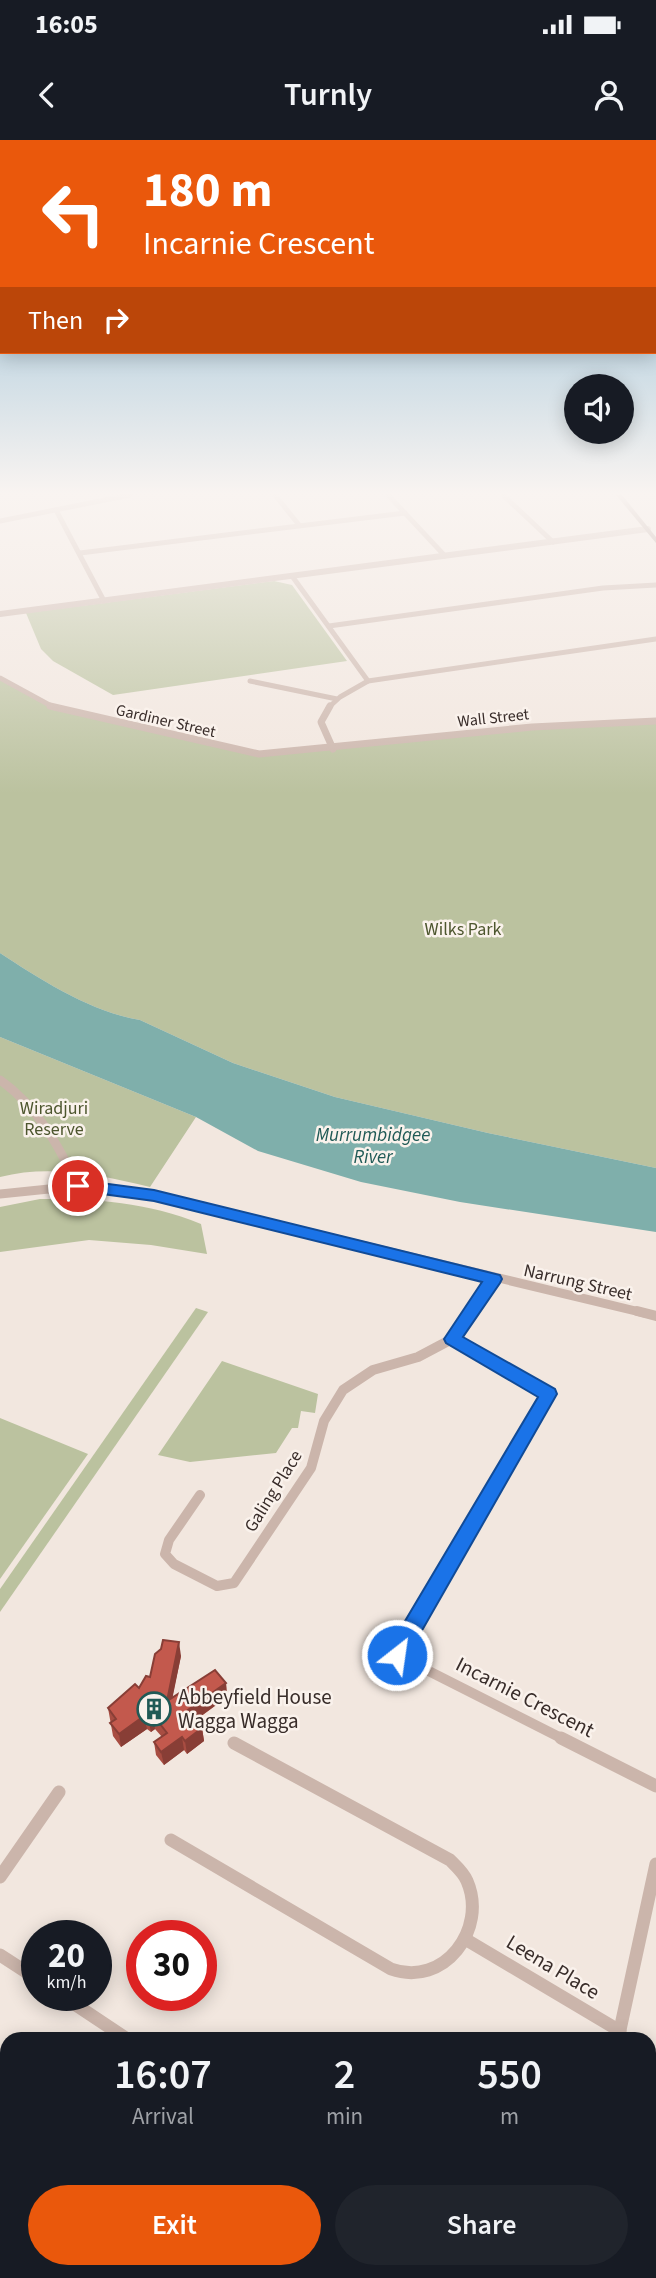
<!DOCTYPE html>
<style>
:root{--surface:#171b24;--page:#20242c;--text:#f1f3f6;--muted:#9ea1a6;--accent:#ea580c}
body{margin:0;font-family:"Source Sans 3",sans-serif;background:var(--page);color:var(--text);height:100vh;display:flex;flex-direction:column;font-size:26px;white-space:nowrap}
*{box-sizing:border-box;margin:0}
p{font-size:23px;color:var(--muted)}
.icon{flex:none;width:38px;height:38px;fill:none;stroke:currentColor;stroke-width:2;stroke-linecap:round;stroke-linejoin:round}
.map{position:relative;flex:1;overflow:hidden}
.details{position:absolute;left:0px;top:1892px;width:656px;height:247px;display:flex;flex-direction:column;background:var(--surface);border-radius:21px 21px 0 0;box-shadow:0 4px 18px #0003}
.details>*{flex:none}
.guide{position:absolute;left:0px;top:0px;width:656px;height:214px;box-shadow:0 4px 18px #0003;background:#ea580c;color:#fff;overflow:hidden}
.tools{position:absolute;left:564px;top:234px;display:grid;gap:14px}
.tools a{display:grid;place-items:center;width:70px;height:70px;border-radius:50%;background:var(--surface);box-shadow:0 4px 18px #0003;font-size:35px}
.speed{position:absolute;left:21px;top:1780px;display:flex;gap:14px;font-size:35px;font-weight:700;text-align:center}
.speed>*{display:grid;place-content:center;width:91px;height:91px;border-radius:50%;background:var(--surface);box-shadow:0 4px 18px #0003;line-height:1}
.speed small{font-size:18px;font-weight:400}
.speed .limit{border:10px solid #d22;background:#fff;color:#111}
.pin{position:absolute;display:grid;place-items:center;width:60px;height:60px;color:#fff;margin:-30px;border:4px solid #fff;border-radius:50%;box-shadow:0 2px 7px #0007}
.me{position:absolute;width:77px;margin:-38px;rotate:30deg;stroke-linejoin:round;filter:drop-shadow(0 0 5px #0008)}
.turn{display:flex;align-items:center;gap:24px;height:147px;padding:0 28px;font-size:32px}
.turn .icon{width:91px;height:91px;stroke-width:2.5}
.turn b{display:block;font-size:49px;line-height:60px}
.then{display:flex;align-items:center;height:66px;padding:0 28px;background:#0003;gap:14px;font-size:26px}
.eta{display:flex;justify-content:space-evenly;align-items:center;height:119px;text-align:center}
.eta b{font-size:42px;font-weight:600;line-height:49px}
.primary-button{display:flex;gap:14px;margin-top:auto;padding:14px 28px}
.primary-button a{flex:1;height:80px;border-radius:42px;background:var(--accent);color:#fff;font-size:28px;font-weight:600;line-height:80px;text-align:center}
.primary-button a+a{background:var(--page);color:var(--text)}
.status{display:flex;justify-content:space-between;align-items:center;height:49px;padding:0 35px;background:var(--surface);direction:ltr}
.status svg{height:19px;fill:currentColor}
header{display:flex;justify-content:space-between;align-items:center;height:91px;padding:0 28px;background:var(--surface);font-size:32px;font-weight:600}
.map>svg:first-child{display:block}
.green{fill:#bbc29f}
.water{fill:#7fafab}
.lines{fill:none;stroke-linecap:round;stroke-linejoin:round}
.minor-far4{stroke:#cbb5ab;stroke-width:5}
.minor-far3{stroke:#cbb5ab;stroke-width:7}
.minor-far2{stroke:#cbb5ab;stroke-width:9}
.minor-far1{stroke:#cbb5ab;stroke-width:10}
.minor{stroke:#cbb5ab;stroke-width:13}
.tertiary{stroke:#cbb5ab;stroke-width:6}
.secondary{fill:#9e847c;fill-rule:evenodd}
.wall{fill:#a84d42}
.shaded-wall{fill:#883e36}
.building{fill:#c3594d;stroke:#883e36;stroke-width:2}
.route{fill:#1a73e8;stroke:#114b97;stroke-width:2}
.labels{text-anchor:middle;stroke-width:5;stroke-linejoin:round;paint-order:stroke}
.far-street-label{font-size:16px;fill:#392d2a;stroke:#faf2ec}
.park-label{font-size:18px;fill:#4d562e;stroke:#faf2ec}
.street-label{font-size:18px;fill:#392d2a;stroke:#faf2ec}
.water-label{font-size:19px;font-style:italic;fill:#205a56;stroke:#faf2ec}
.near-poi-label{font-size:21px;fill:#392d2a;stroke:#faf2ec;text-anchor:start}
.near-street-label{font-size:21px;fill:#392d2a;stroke:#faf2ec}
</style>
<div class="status"><b>16:05</b><svg viewBox="0 0 49 12"><path d="M0 12V9h3v3zM5 12V6h3v6zM10 12V3h3v9zM15 12V0h3v12zM26 1h20v11H26zM47 4h2v5h-2z"/></svg></div>
<header><svg class="icon" aria-label="back" viewBox="0 0 24 24"><path d="M15 5l-7 7 7 7"/></svg>Turnly<svg class="icon" aria-label="person" viewBox="0 0 24 24"><circle cx="12" cy="8" r="4"/><path d="M4 21q1-7 8-7t8 7"/></svg></header>
<div class="map">
<svg width="656" height="2138" viewBox="0 0 656 2138">
<rect width="100%" height="100%" fill="#f2e7df"/>
<g class="green">
<path d="M274,441L292,445L347,521L113,555L53,521L41,509L26,473Z"/>
<path d="M0,538L38,561L248,613L532,587L656,581V1028L488,993L335,957L233,923L140,880C91,872 41,840 0,813Z"/>
<path d="M0,897L196,977L150,1047C102,1035 49,1024 0,1037Z"/>
<path d="M40,1059C97,1059 147,1062 201,1084L207,1114L151,1105L89,1100L0,1112V1067Z"/>
<path d="M196,1168L208,1172L0,1472V1449Z"/>
<path d="M222,1221L318,1254L315,1273L301,1271L298,1288H292L276,1313L190,1322L158,1315Z"/>
<path d="M0,1278L88,1314L0,1439Z"/>
</g>
<path class="water" d="M0,813C41,840 91,872 140,880L233,923L335,957L488,993L656,1028V1092L460,1062L361,1042L258,1011L196,977L0,897Z"/>
<g class="lines">
<g class="minor-far4">
<path d="M275,355L299,385"/>
<path d="M388,355L445,416"/>
<path d="M503,355L553,402"/>
<path d="M56,370L104,461"/>
<path d="M0,381L130,355"/>
<path d="M80,413L405,373"/>
<path d="M292,436L368,541"/>
<path d="M329,486L603,448L656,445"/>
<path d="M0,538L55,568"/>
<path d="M250,541L337,559"/>
<path d="M328,568L340,557L368,541L656,499"/>
</g>
<g class="minor-far3">
<path d="M50,566L259,614L532,587L656,581"/>
<path d="M330,566L321,582L333,609"/>
</g>
<g class="minor-far2">
<path d="M0,940C38,967 58,1005 78,1046"/>
<path d="M0,1054L78,1046L154,1055L644,1173"/>
<path d="M470,1173L494,1139"/>
</g>
<g class="minor-far1">
<path d="M637,1171L656,1176"/>
<path d="M452,1199L548,1254L397,1515L565,1600"/>
<path d="M200,1355L169,1400L165,1414L174,1424L217,1446L234,1443L311,1328L324,1281L343,1250L373,1230L418,1217L452,1199L471,1171"/>
</g>
<g class="minor">
<path d="M561,1598L656,1646"/>
<path d="M171,1700L391,1829C444,1848 488,1789 467,1741C464,1733 456,1726 450,1720L234,1603"/>
<path d="M0,1737L59,1652"/>
<path d="M465,1799L620,1891"/>
<path d="M0,1815L37,1839"/>
<path d="M61,1855L127,1899"/>
<path d="M618,1899L656,1724"/>
<path d="M479,2132L489,2138"/>
<path d="M309,2138L312,2132"/>
<path d="M569,2138L570,2132"/>
</g>
<path class="tertiary" d="M0,474L648,389"/>
<path class="secondary" d="M616,355H622L656,397V403Z"/>
</g>
<path class="wall" d="M181,1516L172,1558L226,1543L227,1557L196,1580L202,1588L204,1601L187,1614L184,1610L164,1625L156,1615L154,1602L162,1597L155,1589L151,1592L147,1589L121,1607L113,1596L108,1568L139,1548L150,1537Z"/>
<g class="shaded-wall">
<path d="M179,1502L181,1516L169,1575L167,1561Z"/>
<path d="M226,1543L227,1557L190,1584L188,1570Z"/>
<path d="M153,1575L155,1589L151,1592L148,1579Z"/>
<path d="M144,1576L147,1589L121,1607L119,1594Z"/>
<path d="M202,1588L204,1601L187,1614L185,1601Z"/>
<path d="M182,1597L184,1610L164,1625L161,1612Z"/>
</g>
<path class="building" d="M163,1500L179,1502L167,1561L215,1530L226,1543L188,1570L202,1588L185,1601L182,1597L161,1612L154,1602L167,1593L153,1575L148,1579L144,1576L119,1594L110,1583L116,1579L108,1568L135,1544L139,1548L146,1536L150,1537L155,1514L161,1509Z"/>
<linearGradient id="sky" x2="0" y2="1"><stop stop-color="#7eb2d0"/><stop offset="0.54" stop-color="#f9f4f1"/><stop offset="1" stop-color="#f9f4f1" stop-opacity="0"/></linearGradient>
<rect width="656" height="654" fill="url(#sky)"/>
<path class="route" d="M78,1040L154,1050L500,1135L502,1139L500,1143L463,1197L555,1249L557,1254L404,1522L397,1524L389,1522L386,1515L389,1508L538,1257L446,1203L444,1199L482,1142L154,1061L73,1050L71,1046Z"/>
<defs>
<symbol id="building-ring" viewBox="-11 -11 22 22"><circle r="9.5" fill="#faf2ec" stroke="#205a56" stroke-width="1.5"/><path d="M-4-6H4V6H1V3H-1V6H-4ZM-2.5-4.3h1.7v1.8h-1.7ZM.8-4.3h1.7v1.8H.8ZM-2.5-1h1.7V.8h-1.7ZM.8-1h1.7V.8H.8Z" fill="#205a56"/></symbol>
</defs>
<g fill-rule="evenodd">
<use href="#building-ring" x="135" y="1550" width="38" height="38"/>
</g>
<g class="labels">
<g class="far-street-label">
<text transform="translate(493 577) rotate(-6)" y="6">Wall Street</text>
<text transform="translate(166 580) rotate(13)" y="6">Gardiner Street</text>
</g>
<g class="park-label">
<text x="463" y="795">Wilks Park</text>
<text x="54" y="974">Wiradjuri<tspan x="54" dy="21">Reserve</tspan></text>
</g>
<g class="street-label">
<text transform="translate(578 1142) rotate(13)" y="6">Narrung Street</text>
<text transform="translate(273 1351) rotate(-58)" y="6">Galing Place</text>
</g>
<g class="water-label">
<text x="373" y="1001">Murrumbidgee<tspan x="373" dy="22">River</tspan></text>
</g>
<g class="near-poi-label">
<text x="178" y="1564">Abbeyfield House<tspan x="178" dy="24">Wagga Wagga</tspan></text>
</g>
<g class="near-street-label">
<text transform="translate(525 1557) rotate(27)" y="7">Incarnie Crescent</text>
<text transform="translate(553 1827) rotate(31)" y="7">Leena Place</text>
</g>
</g>
</svg>
<div class="tools">
<a><svg class="icon" aria-label="sound" viewBox="0 0 24 24"><path d="M4 9h4l5-4v14l-5-4H4zM17 9q2 3 0 6"/></svg></a>
</div>
<div class="speed"><div>20<small>km/h</small></div><div class="limit">30</div></div>
<div class="pin" style="left:78px;top:1046px;background:#d93025"><svg class="icon" aria-label="arrive" viewBox="0 0 24 24"><path d="M6 21V4h12l-3 4 3 4H6"/></svg></div>
<svg class="me" style="left:397px;top:1515px" viewBox="-20 -20 40 40"><circle r="17" fill="#1a73e8" stroke="#fff" stroke-width="3"/><path d="M0-11L8 9 0 5-8 9z" fill="#fff"/></svg>
<div class="guide">
<div class="turn"><svg class="icon" aria-label="left" viewBox="0 0 24 24"><path d="M17 20v-9H6M10 6l-5 5 5 5"/></svg><div><b>180 m</b>Incarnie Crescent</div></div>
<div class="then">Then<svg class="icon" aria-label="right" viewBox="0 0 24 24"><path d="M7 20v-9h11M14 6l5 5-5 5"/></svg></div>
</div>
<section class="details">
<div class="eta">
<div><b>16:07</b><p>Arrival</p></div>
<div><b>2</b><p>min</p></div>
<div><b>550</b><p>m</p></div>
</div>
<div class="primary-button"><a>Exit</a><a>Share</a></div>
</section>
</div>
